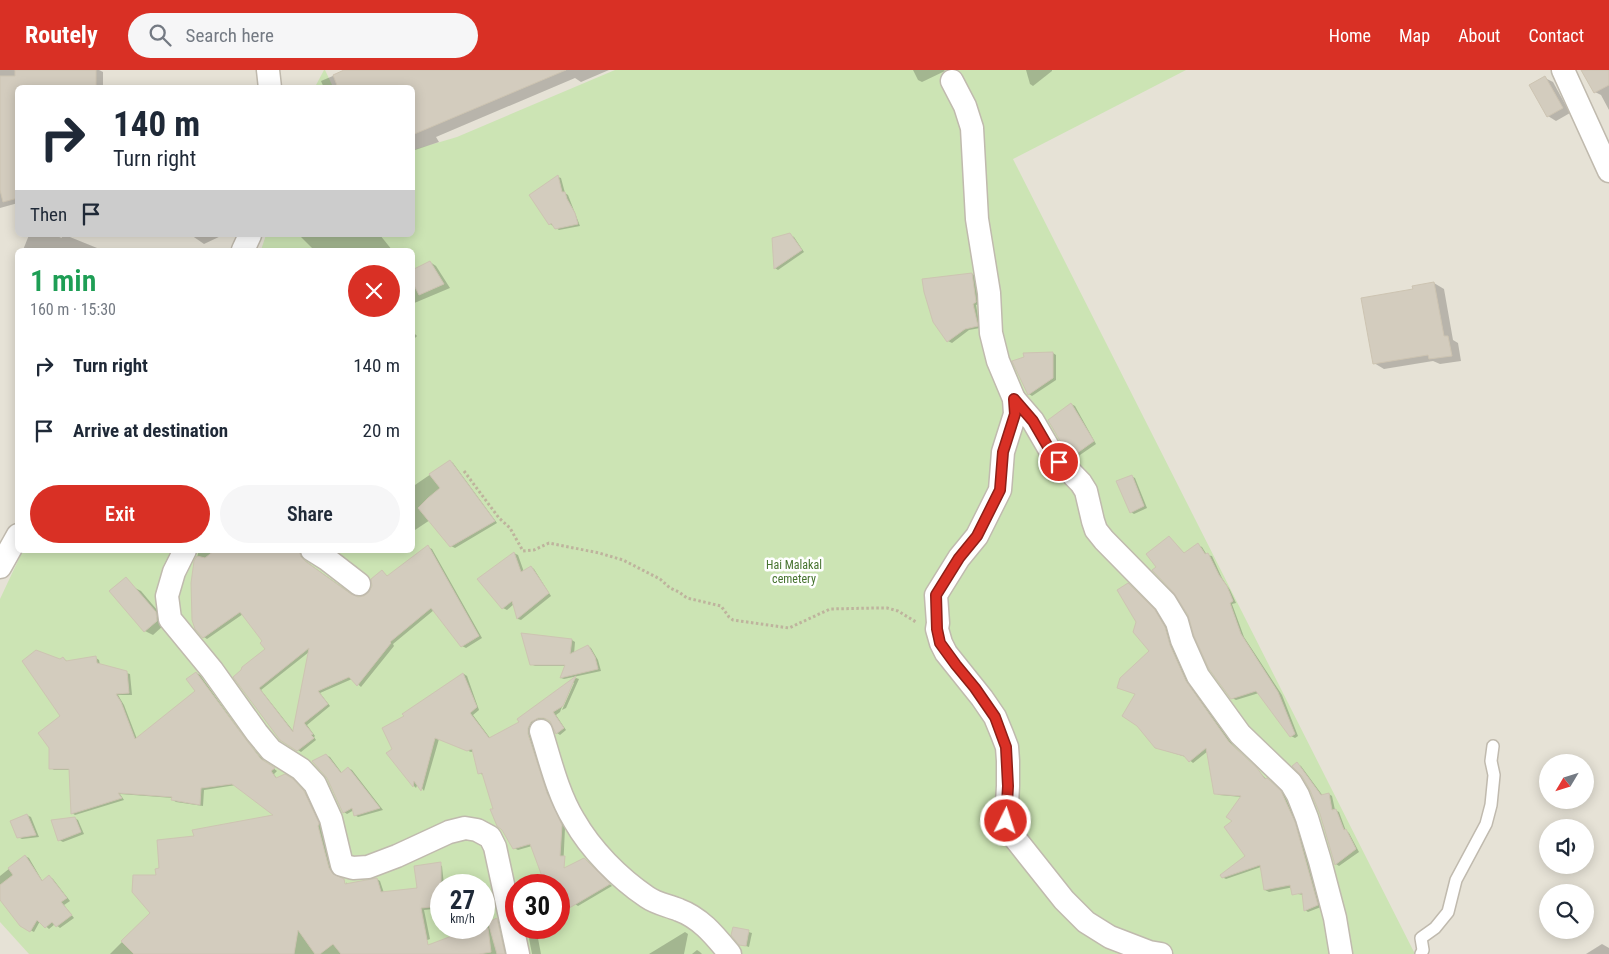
<!DOCTYPE html>
<meta charset="utf-8">
<style>
:root{--surface:#fff;--page:#f6f6f7;--text:#1f2937;--muted:#747a83;--accent:#d93025}
body{margin:0;font-family:"Roboto Condensed",sans-serif;background:var(--page);color:var(--text);height:100vh;display:flex;flex-direction:column;font-size:19px;white-space:nowrap}
*{box-sizing:border-box;margin:0}
p{font-size:16px;color:var(--muted)}
.icon{flex:none;width:28px;height:28px;fill:none;stroke:currentColor;stroke-width:2;stroke-linecap:round;stroke-linejoin:round}
.map{position:relative;flex:1;overflow:hidden}
.side{position:absolute;left:15px;top:178px;width:400px;height:305px;display:flex;flex-direction:column;background:var(--surface);border-radius:8px;box-shadow:0 2px 12px #0003}
.side>*{flex:none}
.hud{position:absolute;left:15px;top:15px;width:400px;height:152px;border-radius:8px;box-shadow:0 2px 12px #0003;background:#fff;color:var(--text);overflow:hidden}
.needle{width:32px;rotate:232deg}
.tools{position:absolute;left:1539px;top:684px;display:grid;gap:10px}
.tools a{display:grid;place-items:center;width:55px;height:55px;border-radius:50%;background:var(--surface);box-shadow:0 2px 12px #0003;font-size:25px}
.speed{position:absolute;left:430px;top:804px;display:flex;gap:10px;font-size:25px;font-weight:700;text-align:center}
.speed>*{display:grid;place-content:center;width:65px;height:65px;border-radius:50%;background:var(--surface);box-shadow:0 2px 12px #0003;line-height:1}
.speed small{font-size:12px;font-weight:400}
.speed .limit{border:8px solid #d22;background:#fff;color:#111}
.pin{position:absolute;display:grid;place-items:center;width:42px;height:42px;color:#fff;margin:-21px;border:2px solid #fff;border-radius:50%;box-shadow:0 1px 5px #0007}
.me{position:absolute;width:55px;margin:-28px;rotate:4deg;stroke-linejoin:round;filter:drop-shadow(0 0 4px #0008)}
.turn{display:flex;align-items:center;gap:18px;height:105px;padding:0 15px;font-size:22px}
.turn .icon{width:65px;height:65px;stroke-width:2.5}
.turn b{display:block;font-size:35px;line-height:42px}
.then{display:flex;align-items:center;height:48px;padding:0 15px;background:#0003;gap:10px;font-size:19px}
.round{display:grid;place-items:center;flex:none;width:52px;height:52px;border-radius:26px;background:var(--page)}
.headline{display:flex;align-items:center;justify-content:space-between;height:85px;padding:0 15px}
h1{font-size:30px;font-weight:600;line-height:38px;color:#1e9e55}
.button{display:flex;gap:10px;margin-top:auto;padding:10px 15px}
.button a{flex:1;height:58px;border-radius:30px;background:var(--accent);color:#fff;font-size:20px;font-weight:600;line-height:58px;text-align:center}
.button a+a{background:var(--page);color:var(--text)}
ul{padding:0;list-style:none}
li{display:flex;align-items:center;gap:15px;height:65px;padding:0 15px}
li div{flex:1}
li b{display:block;font-size:19px}
li em{font-style:normal}
header{display:flex;align-items:center;gap:30px;box-sizing:border-box;height:70px;padding:0 25px;background:var(--accent);color:#fff}
header strong{font-size:24px}
nav{display:flex;gap:28px;margin-inline-start:auto;font-size:18px}
.search{width:350px;height:45px;background:var(--page);display:flex;align-items:center;gap:12px;box-sizing:border-box;padding:0 18px;border-radius:28px;color:var(--muted);font-size:19px}
.map>svg:first-child{display:block}
.residential{fill:#e6e2d6;fill-rule:evenodd}
.green{fill:#cce4b4;fill-rule:evenodd}
.shadow{fill:#0003;fill-rule:evenodd}
.building{fill:#d3ccbe;stroke:#cdc4b2;fill-rule:evenodd}
.lines{fill:none;stroke-linecap:round;stroke-linejoin:round}
.service-casing{stroke:#c0baae;stroke-width:14}
.minor-casing{stroke:#c0baae;stroke-width:25}
.path{stroke:#beb39d;stroke-width:3;stroke-dasharray:2.5 2.5;stroke-linecap:butt}
.service{stroke:#fff;stroke-width:11}
.minor{stroke:#fff;stroke-width:22}
.route-casing{stroke:#8d1f18;stroke-width:12}
.route{stroke:#d93025;stroke-width:9}
.labels{text-anchor:middle;stroke-width:5;stroke-linejoin:round;paint-order:stroke}
.park-label{font-size:12px;fill:#46732f;stroke:#fff}
</style>
<header>
<strong>Routely</strong>
<div class="search"><svg class="icon" aria-label="search" viewBox="0 0 24 24"><circle cx="10" cy="10" r="6"/><path d="M15 15l6 6"/></svg>Search here</div>
<nav><a>Home</a><a>Map</a><a>About</a><a>Contact</a></nav>
</header>
<div class="map">
<svg width="1609" height="884" viewBox="0 0 1609 884">
<rect width="100%" height="100%" fill="#f2f0e8"/>
<path class="residential" d="M0,0H1609V884H0ZM18,18H412V165H18ZM18,180H412V480H18ZM1548,692H1585V730H1548ZM1548,758H1585V795H1548ZM441,815H484V858H441ZM516,815H559V858H516ZM1548,822H1585V860H1548Z"/>
<g class="green">
<path d="M324,0H325L333,17H315Z"/>
<path d="M615,0H1186L1013,89L1415,884H29L0,852V529L23,480H412V180H261L266,165H412L413,80L457,67ZM441,815H484V858H441ZM516,815H559V858H516Z"/>
</g>
<g class="shadow">
<path d="M0,0H99L103,2V18H18V133L0,138Z"/>
<path d="M347,0H609L581,12L575,8L436,67L439,72L412,81V18H324L321,11Z"/>
<path d="M913,0H944L945,1L922,12L918,10Z"/>
<path d="M1026,0H1052V1L1033,16L1030,14Z"/>
<path d="M1582,0H1609V40L1601,25L1595,22Z"/>
<path d="M1545,8L1553,12L1570,43L1556,51L1548,46Z"/>
<path d="M558,107L561,108L565,123L568,125L580,156L559,160L550,154Z"/>
<path d="M29,165H54L62,168L61,165H65L102,180H23Z"/>
<path d="M191,165H223L204,174Z"/>
<path d="M299,165H380L392,180H314Z"/>
<path d="M790,165L794,167L804,182L778,200L775,198Z"/>
<path d="M430,192L436,196L450,218L412,234V200Z"/>
<path d="M972,204L976,206L979,234L976,235L980,258L969,260L952,273L948,271L923,210Z"/>
<path d="M1434,213L1444,219L1453,270L1458,273L1461,291L1440,294L1433,291L1384,299L1374,293L1414,220Z"/>
<path d="M412,261L417,266L412,271Z"/>
<path d="M1053,283L1056,285V310L1032,326L1029,324L1026,288Z"/>
<path d="M1071,334L1075,336L1096,374L1077,387L1074,385Z"/>
<path d="M450,391L453,393L497,453L455,478L451,476L430,450L412,462V417Z"/>
<path d="M1131,406L1135,408L1147,438L1134,444L1131,442Z"/>
<path d="M1169,467L1185,484L1198,475L1202,477L1207,485L1212,486L1222,508L1230,520L1236,533L1232,534L1244,567L1282,625L1298,666L1295,668L1291,666L1259,623L1236,630L1232,628L1190,545L1158,498Z"/>
<path d="M428,477L432,479L482,568L466,578L462,576L434,540L393,574L394,576L361,617L352,609L320,623L330,636L307,655L315,666L314,667L316,670L301,682L281,669L235,607L267,579L264,571L243,544L207,569L204,567L194,498L199,480H301L304,490L357,528L364,527L370,523L382,501L388,507ZM309,582L294,662L261,620Z"/>
<path d="M338,480H349L344,483Z"/>
<path d="M514,483L518,485L524,502L531,497L534,499L551,526L521,550L518,549L514,534L507,540L503,538L479,509Z"/>
<path d="M133,517L141,521L163,547L164,555L153,565L145,561Z"/>
<path d="M1132,517L1158,543L1168,560L1173,578L1189,614L1233,675L1267,710L1284,724L1298,755L1321,837L1308,842L1305,840L1303,825L1298,824L1294,817L1269,822L1265,820L1261,797L1226,809L1222,807L1247,786L1234,751L1242,727L1219,725L1215,723L1208,681L1193,693L1186,687L1160,679L1137,624L1150,581L1137,552Z"/>
<path d="M523,564L572,570L575,572L574,584L588,576L591,578L598,590L601,601L564,609L561,608L566,596H535L531,594Z"/>
<path d="M63,588L68,592L96,588L99,590L100,595L130,604L132,625H118L124,635L137,669L196,621V603L200,605L250,675L265,692L277,701L274,704L277,709L296,713L307,725L322,756L321,758L332,801L346,820H348L346,812L348,815L377,809L380,811L384,823L419,819L438,794L442,796L444,815H441V838L424,840L430,869L392,884H110L151,843L160,799L195,767L276,746L236,715L204,720L203,736L176,732L173,730V728L120,724L124,730L75,745L72,743L70,700H54L51,698L62,646L60,590Z"/>
<path d="M464,604L467,606L479,640L473,645L490,668L520,653L518,650L576,608L579,609L566,638L562,640L574,613H571L560,642L556,645L566,660L560,665L557,663L551,651L548,649L542,650L535,653L546,714L555,738L565,758L563,800L532,776L518,780L514,778L495,740L483,705L479,703L474,681L471,682L439,669L424,721L418,713L416,718L414,716L388,684L394,679L406,647Z"/>
<path d="M326,685L330,687L342,703L348,698L352,700L383,740L358,747L355,745L354,740L347,744L344,742Z"/>
<path d="M1297,694L1301,696L1323,726L1329,724L1332,726L1335,740L1339,742L1346,761L1349,763L1359,782L1339,796L1336,794L1321,744L1311,720Z"/>
<path d="M27,745L31,747L39,767L22,769L18,767Z"/>
<path d="M75,748L78,750L84,764L63,772L59,770Z"/>
<path d="M25,786L29,788L43,812L50,807L53,809L70,831L64,835L74,848L60,858L55,854L49,859L40,851L34,862L22,856L0,828V806Z"/>
<path d="M584,789L612,816L578,836L575,834Z"/>
<path d="M497,850L500,852L508,884H426L425,877L477,858H484V855Z"/>
<path d="M527,858H536L541,884H532Z"/>
<path d="M734,858L752,863L749,877L740,874Z"/>
<path d="M685,862L688,864L684,884H649Z"/>
<path d="M1602,874L1609,878V884H1586Z"/>
<path d="M697,880L700,882L702,884H692Z"/>
</g>
<g class="building">
<path d="M15,0H96V16L18,18V128L3,132L0,120V6H15Z"/>
<path d="M344,0H566L412,65V18H338L333,5Z"/>
<path d="M1581,0H1609V15L1594,23Z"/>
<path d="M1545,6L1563,38L1547,47L1529,15Z"/>
<path d="M558,105L562,122H565L567,129L575,143L578,154L555,159L551,153L549,155L529,125Z"/>
<path d="M790,163L802,180L774,199L772,168Z"/>
<path d="M430,191L444,214L419,225L412,211V200Z"/>
<path d="M972,203L976,232L973,234L978,256L965,259L947,272L933,252L924,222L922,209Z"/>
<path d="M1434,212L1444,266H1448L1452,286L1429,289L1428,285L1373,294L1361,228L1413,219L1412,216Z"/>
<path d="M1053,282V308L1028,325L1012,291L1024,287L1023,283Z"/>
<path d="M1071,333L1094,371L1073,386L1062,374L1048,350Z"/>
<path d="M450,390L495,451L450,477L418,438L428,428L440,418L429,404Z"/>
<path d="M1132,405L1144,436L1130,443L1116,411Z"/>
<path d="M1169,466L1184,483L1198,473L1205,484L1208,483L1219,505L1227,516L1233,531L1230,533L1241,564L1278,622L1295,664L1290,667L1256,621L1231,629L1209,599L1194,566L1188,545L1174,523L1152,500L1156,497L1146,484Z"/>
<path d="M428,475L479,566L461,577L431,538L390,572L391,573L357,616L349,607L318,621L328,634L304,653L313,664L311,665L314,668L297,681L280,670L233,607L241,600L242,597L265,579L260,573L262,571L240,542L203,568L195,559L192,550L191,513L194,491L197,486L205,488L215,480H299L301,487L305,491L351,524L358,527L364,526L369,522L372,516L371,509L382,500L387,506ZM309,578L293,660V662L259,618Z"/>
<path d="M514,482L521,502L531,496L549,523L517,549L512,531L502,539L477,509Z"/>
<path d="M126,507L156,542L157,551L144,562L109,521Z"/>
<path d="M1128,513L1155,540L1165,557L1170,575L1186,611L1229,672L1257,698L1265,709L1267,708L1281,721L1295,752L1318,835L1304,841L1302,823L1292,825L1290,815L1264,820L1260,795L1222,808L1220,805L1245,786L1224,757L1232,751L1226,747L1241,726L1214,724L1206,678L1189,692L1184,686L1155,678L1137,656L1122,646L1135,624L1117,618L1120,608L1149,581L1133,562L1136,552L1117,520Z"/>
<path d="M521,563L572,569L570,584L588,575L595,587L598,599L560,608L565,595H530Z"/>
<path d="M36,580L60,589L63,587L66,591L96,586L97,593L127,601L129,623L116,624L121,632L135,669L195,621L186,609L196,602L247,671L261,689L275,698L271,701L276,708L285,704L293,709L304,721L319,753L318,756L329,798L333,804L344,809L345,814L377,808L381,822L417,818L414,796L441,792V836L421,838L428,875L473,858H488L491,882L479,884H341L333,874L320,884H315L298,860L294,884H134L121,871L150,843L132,822L133,805H156L155,799L159,798L157,770L194,766L192,760L273,745L232,714L201,718L200,735L171,730L172,727L118,723L122,728L71,744L69,699H49V678L38,663L60,646L22,591Z"/>
<path d="M463,603L477,637L470,643L489,668L519,652L517,649L576,606L563,636L553,642L564,658L556,664L550,651L544,648H538L531,652L528,658V664L547,723L562,755L560,786H565L564,798L584,788L610,814L559,844V815H531L543,809L530,774L513,779L502,760L497,756L490,739H493L482,703L478,704L472,679L467,681L435,668L421,721L414,711L413,717L386,683L392,679L382,658L404,646L402,644Z"/>
<path d="M326,684L341,703L348,697L380,738L354,746L352,738L343,743L327,708L312,691Z"/>
<path d="M1297,692L1321,725L1329,723L1332,740L1336,739L1344,760L1346,759L1356,779L1335,795L1320,744L1310,720L1302,706L1292,696Z"/>
<path d="M27,744L36,765L17,768L10,751Z"/>
<path d="M75,747L81,762L58,771L51,750Z"/>
<path d="M25,785L42,811L49,805L67,828L61,832L72,845L56,857L52,852L45,858L37,850L30,862L20,856L0,830V815L13,805L8,798Z"/>
<path d="M497,848L505,884H497L488,852Z"/>
<path d="M733,857L749,860L746,876L739,875L731,865Z"/>
</g>
<g class="lines">
<defs>
<path id="service" d="M1421,884L1423,880L1421,868L1435,858L1448,842L1456,810L1486,754L1491,735L1494,705L1491,691L1493,676"/>
<g id="minor">
<path d="M268,0L270,18"/>
<path d="M1563,0L1609,101"/>
<path d="M952,11L965,36L972,58L977,149L989,223L991,263L998,291L1014,329L1015,344L1003,382L1000,420L977,466L959,488L936,525L938,553L937,559L941,573L946,583L982,628L995,647L1002,664L1007,677L1008,691V716L1006,751L1010,762L1064,830L1086,852L1110,867L1149,882L1161,884"/>
<path d="M243,180L250,165"/>
<path d="M1014,329L1033,351L1051,382L1081,413L1086,421L1093,451L1096,460L1104,470L1165,532L1177,552L1182,570L1198,606L1240,664L1291,713L1298,725L1307,748L1320,791L1335,848L1341,884"/>
<path d="M185,480L174,502L167,526L170,549L212,600L257,663L271,680L301,699L315,714L331,749L342,795L353,798L368,797L397,786L449,762L465,758L477,760L490,767L495,777L518,884"/>
<path d="M312,480L328,490L359,514"/>
<path d="M0,497L18,465"/>
<path d="M541,661C550,690 558,724 574,750C591,780 619,808 647,827C657,834 667,835 679,840C701,848 715,866 730,884"/>
</g>
</defs>
<use href="#service" class="service-casing"/>
<use href="#minor" class="minor-casing"/>
<path class="path" d="M464,401L499,448L510,458L523,481L534,480L549,473L599,483L623,490L660,509L670,518L679,522L687,528L721,536L729,547L733,550L789,558L830,539L876,538H887L898,541L916,552"/>
<use href="#service" class="service"/>
<use href="#minor" class="minor"/>
</g>
<g class="lines">
<defs>
<path id="route" d="M1006,751L1008,716L1006,677L995,647L975,618L956,595L940,573L937,559L936,525L959,488L977,466L1000,420L1003,382L1015,344L1014,329L1033,351L1051,382L1059,392"/>
</defs>
<use href="#route" class="route-casing"/>
<use href="#route" class="route"/>
</g>
<g class="labels">
<g class="park-label">
<text x="794" y="499">Hai Malakal<tspan x="794" dy="14">cemetery</tspan></text>
</g>
</g>
</svg>
<div class="tools">
<a><svg class="needle" viewBox="-14 -14 28 28"><path d="M0-13l5 13h-10z" fill="#e53935"/><path d="M0 13l5-13h-10z" fill="#747a83"/></svg></a>
<a><svg class="icon" aria-label="sound" viewBox="0 0 24 24"><path d="M4 9h4l5-4v14l-5-4H4zM17 9q2 3 0 6"/></svg></a>
<a><svg class="icon" aria-label="search" viewBox="0 0 24 24"><circle cx="10" cy="10" r="6"/><path d="M15 15l6 6"/></svg></a>
</div>
<div class="speed"><div>27<small>km/h</small></div><div class="limit">30</div></div>
<div class="pin" style="left:1059px;top:392px;background:#d93025"><svg class="icon" aria-label="arrive" viewBox="0 0 24 24"><path d="M6 21V4h12l-3 4 3 4H6"/></svg></div>
<svg class="me" style="left:1006px;top:751px" viewBox="-20 -20 40 40"><circle r="17" fill="#d93025" stroke="#fff" stroke-width="3"/><path d="M0-11L8 9 0 5-8 9z" fill="#fff"/></svg>
<div class="hud">
<div class="turn"><svg class="icon" aria-label="right" viewBox="0 0 24 24"><path d="M7 20v-9h11M14 6l5 5-5 5"/></svg><div><b>140 m</b>Turn right</div></div>
<div class="then">Then<svg class="icon" aria-label="arrive" viewBox="0 0 24 24"><path d="M6 21V4h12l-3 4 3 4H6"/></svg></div>
</div>
<section class="side">
<div class="headline"><div><h1>1 min</h1><p>160 m · 15:30</p></div><a class="round" style="background:#d93025;color:#fff"><svg class="icon" aria-label="close" viewBox="0 0 24 24"><path d="M6 6l12 12M18 6L6 18"/></svg></a></div>
<ul>
<li><svg class="icon" aria-label="right" viewBox="0 0 24 24"><path d="M7 20v-9h11M14 6l5 5-5 5"/></svg><div><b>Turn right</b></div><em>140 m</em></li>
<li><svg class="icon" aria-label="arrive" viewBox="0 0 24 24"><path d="M6 21V4h12l-3 4 3 4H6"/></svg><div><b>Arrive at destination</b></div><em>20 m</em></li>
</ul>
<div class="button"><a>Exit</a><a>Share</a></div>
</section>
</div>
